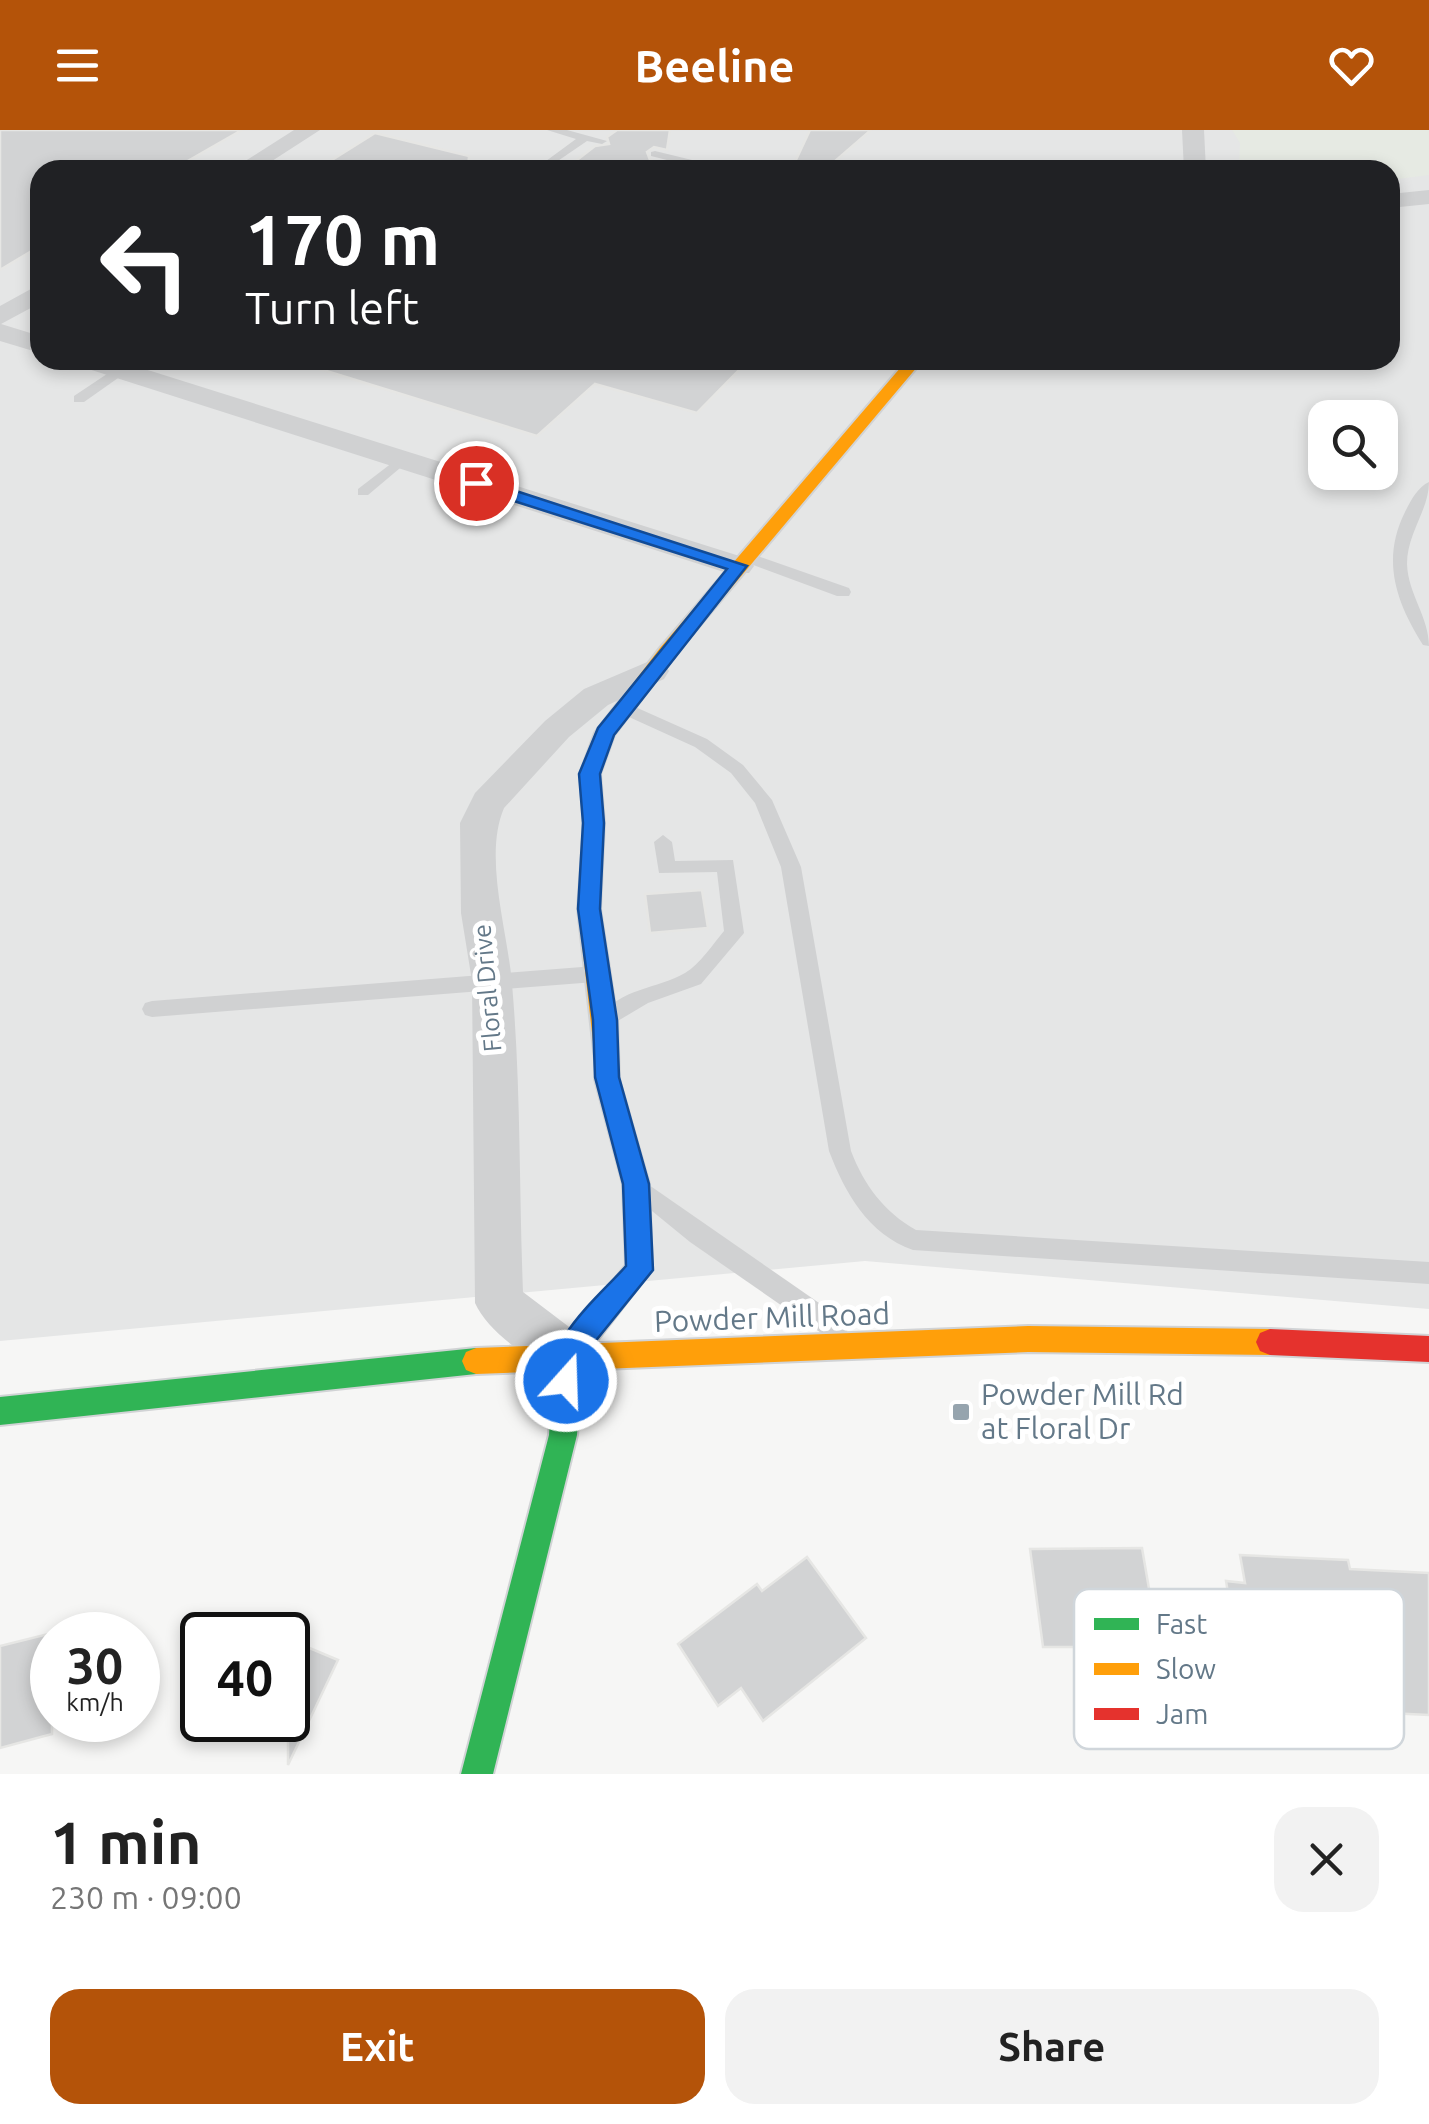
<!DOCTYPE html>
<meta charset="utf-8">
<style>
:root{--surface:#fff;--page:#f2f2f2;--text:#222;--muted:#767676;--accent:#b45309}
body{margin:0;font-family:Ubuntu,sans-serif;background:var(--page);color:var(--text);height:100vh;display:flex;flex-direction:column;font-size:38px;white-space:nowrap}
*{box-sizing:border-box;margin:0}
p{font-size:32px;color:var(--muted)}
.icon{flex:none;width:55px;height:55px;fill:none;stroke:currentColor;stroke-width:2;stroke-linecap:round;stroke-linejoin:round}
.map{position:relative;height:1644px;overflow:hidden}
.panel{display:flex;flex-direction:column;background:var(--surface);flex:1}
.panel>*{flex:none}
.guide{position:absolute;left:30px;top:30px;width:1370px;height:210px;border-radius:30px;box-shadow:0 5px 15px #0003;background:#202124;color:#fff;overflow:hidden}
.buttons{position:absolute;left:1308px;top:270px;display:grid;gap:20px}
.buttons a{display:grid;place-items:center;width:90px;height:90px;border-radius:20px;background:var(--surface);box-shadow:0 5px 15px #0003;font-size:50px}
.speed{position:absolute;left:30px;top:1482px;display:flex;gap:20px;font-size:50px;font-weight:700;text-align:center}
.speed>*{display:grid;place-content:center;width:130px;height:130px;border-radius:50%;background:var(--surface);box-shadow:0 5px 15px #0003;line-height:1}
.speed small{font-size:25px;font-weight:400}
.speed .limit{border:5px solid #111;border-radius:15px;background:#fff;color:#111}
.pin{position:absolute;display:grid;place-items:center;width:85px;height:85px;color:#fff;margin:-42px;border:5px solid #fff;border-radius:50%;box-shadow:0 2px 10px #0007}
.me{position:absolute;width:110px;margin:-55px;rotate:20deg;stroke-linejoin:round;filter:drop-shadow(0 0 8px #0008)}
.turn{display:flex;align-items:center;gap:35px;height:210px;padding:0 50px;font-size:45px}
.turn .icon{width:130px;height:130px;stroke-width:2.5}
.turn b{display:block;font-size:70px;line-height:85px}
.round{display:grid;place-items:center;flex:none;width:105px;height:105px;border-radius:30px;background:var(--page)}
.summary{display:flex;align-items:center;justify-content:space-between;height:170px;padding:0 50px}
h1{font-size:60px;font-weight:700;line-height:75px}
.action{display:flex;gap:20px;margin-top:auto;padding:20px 50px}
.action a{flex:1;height:115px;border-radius:30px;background:var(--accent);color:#fff;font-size:40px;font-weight:700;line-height:115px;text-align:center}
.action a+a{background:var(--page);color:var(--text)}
header{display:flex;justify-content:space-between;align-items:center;height:130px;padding:0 50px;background:var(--accent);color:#fff;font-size:45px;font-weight:700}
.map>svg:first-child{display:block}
.built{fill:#e5e6e6;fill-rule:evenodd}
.green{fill:#e6eae3}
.building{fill:#d2d3d4;stroke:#e6e6e4;stroke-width:2.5}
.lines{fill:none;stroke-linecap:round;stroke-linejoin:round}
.fast-casing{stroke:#d1d3d5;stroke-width:4}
.slow-casing{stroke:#d1d3d5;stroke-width:4}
.jam-casing{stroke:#d1d3d5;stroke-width:4}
.lane{fill:#d0d1d2;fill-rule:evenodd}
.street{fill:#d0d1d2;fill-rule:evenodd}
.fast{fill:#30b455;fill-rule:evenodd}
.slow{fill:#ff9f0a;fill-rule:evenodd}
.jam{fill:#e5322d;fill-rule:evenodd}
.route{fill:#1a73e8;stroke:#114b97;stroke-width:2.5}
.poi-dot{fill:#96a4ae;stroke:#fff;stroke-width:4}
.labels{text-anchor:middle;stroke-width:10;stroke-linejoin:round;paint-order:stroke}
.street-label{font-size:25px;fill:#637888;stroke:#fff}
.near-street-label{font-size:30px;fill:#637888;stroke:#fff}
.near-poi-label{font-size:30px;fill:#637888;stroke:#fff;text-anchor:start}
.key{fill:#fff;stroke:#d0d6db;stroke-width:2.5}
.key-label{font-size:28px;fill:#637888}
</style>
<header><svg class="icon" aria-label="menu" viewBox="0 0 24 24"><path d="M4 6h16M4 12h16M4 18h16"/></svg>Beeline<svg class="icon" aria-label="heart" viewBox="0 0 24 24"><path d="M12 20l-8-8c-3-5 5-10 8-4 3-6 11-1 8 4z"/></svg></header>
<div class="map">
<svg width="1429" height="1644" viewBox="0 0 1429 1644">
<rect width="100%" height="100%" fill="#f6f6f5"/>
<path class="built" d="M0,0H1429V1179L865,1131L0,1211ZM40,40H1390V230H40ZM1325,288H1380V342H1325Z"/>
<path class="green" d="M1232,0H1429V45L1390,50V40H1239L1240,13Z"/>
<g class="building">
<path d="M0,0H242L172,40H40V116L0,140Z"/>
<path d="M617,0H670L667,20L654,17L647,22L650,30L666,34L665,40H564L595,16L609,14L607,7Z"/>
<path d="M810,0H871L826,39L795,32Z"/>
<path d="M375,3L469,26L468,40H316Z"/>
<path d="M321,230H749L697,283L595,254L537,306L320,239Z"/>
<path d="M702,760L708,798L650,803L645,764Z"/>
<path d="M1142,1418L1159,1517H1043L1030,1419Z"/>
<path d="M1240,1425L1348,1430L1350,1439L1429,1443V1585L1328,1580L1317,1528L1238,1524L1226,1451L1245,1453Z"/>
<path d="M807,1427L866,1508L763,1591L741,1558L718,1576L678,1514L757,1454L762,1461Z"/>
<path d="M52,1503V1604L0,1618V1516Z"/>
<path d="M288,1509L338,1530L288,1635Z"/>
</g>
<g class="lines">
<defs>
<g id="fast">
<path d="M607,939L616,942L619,949L649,1054L652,1139L582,1230L577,1305L493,1644H461L549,1305L554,1225L626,1135L623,1054L595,949L598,942Z"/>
<path d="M476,1218L486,1222L490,1231L486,1240L476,1244L0,1295V1267Z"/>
</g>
<g id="slow">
<path d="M907,230H923L674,526L614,605L600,644L604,693L600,779L617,890L619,949L616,956L607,959L598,956L578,779L584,693L580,644L595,603L660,518Z"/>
<path d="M1028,1196L1270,1199L1280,1203L1284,1212L1280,1221L1270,1225L1028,1222L476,1244L466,1240L462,1231L466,1222L476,1218Z"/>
</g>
<path id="jam" d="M1270,1199L1429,1206V1232L1270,1225L1260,1221L1256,1212L1260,1203Z"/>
</defs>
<use href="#fast" class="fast-casing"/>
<use href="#slow" class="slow-casing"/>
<use href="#jam" class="jam-casing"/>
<g class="lane">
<path d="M547,0H567L607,11L602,14L587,11L546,39L542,38V34L576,9Z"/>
<path d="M655,21L725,38L727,40H707L651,26V22Z"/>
<path d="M116,238L128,241L84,272H74V266Z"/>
<path d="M401,326L406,327V333L368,365H358V359Z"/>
<path d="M1429,352C1429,380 1407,403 1407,434C1408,464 1429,487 1429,516L1423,515C1396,472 1381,430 1405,382C1411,370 1418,357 1429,352Z"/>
<path d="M746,422L849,458L851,462L849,466H837L740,430L738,427Z"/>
<path d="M624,572L707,609L743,635L772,670L801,737L851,1021C864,1055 884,1082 916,1100L1429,1132V1154L913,1120C868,1104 845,1063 829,1021L781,737L755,673L731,643L695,617L618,582L615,578L618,574Z"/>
<path d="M663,705L672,712L675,731L733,730L744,803L701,854L648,873L611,895L604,893L601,887C619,858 658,859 685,843C700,834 713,814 724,801L717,742L659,743L654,712Z"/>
<path d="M595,836L602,838L605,844L602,850L595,852L152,887L145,885L142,879L145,873L152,871Z"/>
<path d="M649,1055L845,1191L848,1199L845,1207L836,1210L827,1207L690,1112L641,1072L638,1065L641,1058Z"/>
</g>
<g class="street">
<path d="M294,0H320L258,40H231Z"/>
<path d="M1182,0H1204L1206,40H1184Z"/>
<path d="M1429,60V74L1390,78V64Z"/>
<path d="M40,154V173L1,194L40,206V223L0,211V176Z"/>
<path d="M75,230H116L749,429L754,436L749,443H727L79,236Z"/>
<path d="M652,530L664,533L669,541L664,549L608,575L569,607L504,678C483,727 508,802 512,854C521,956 519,1060 523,1162L585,1209L592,1225L585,1241L568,1248C537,1236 489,1204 475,1173L472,851L461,783L460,693L475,663L545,591L584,559Z"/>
</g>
<use href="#fast" class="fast"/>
<use href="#slow" class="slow"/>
<use href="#jam" class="jam"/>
</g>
<path class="route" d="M470,350H482L747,436L614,605L600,644L604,693L600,779L617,890L619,947L649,1054L653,1140L581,1229L576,1261L566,1265L556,1261C537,1215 599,1167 626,1136L623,1054L595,947L593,890L578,779L583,693L579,644L598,598L727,439L470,357Z"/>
<rect class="poi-dot" x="951" y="1272" width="20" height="20" rx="5"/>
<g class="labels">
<g class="street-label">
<text transform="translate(487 858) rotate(-95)" y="9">Floral Drive</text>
</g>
<g class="near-street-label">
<text transform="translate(772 1188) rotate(-2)" y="10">Powder Mill Road</text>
</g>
<g class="near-poi-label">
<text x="981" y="1275">Powder Mill Rd<tspan x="981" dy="34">at Floral Dr</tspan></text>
</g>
</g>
<rect x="1074" y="1459" width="330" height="160" rx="15" class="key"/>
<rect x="1094" y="1488" width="45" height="12" fill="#30b455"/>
<rect x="1094" y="1533" width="45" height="12" fill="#ff9f0a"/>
<rect x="1094" y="1578" width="45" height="12" fill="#e5322d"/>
<g class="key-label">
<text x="1156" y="1504">Fast</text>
<text x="1156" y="1549">Slow</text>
<text x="1156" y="1594">Jam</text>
</g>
</svg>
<div class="buttons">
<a><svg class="icon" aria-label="search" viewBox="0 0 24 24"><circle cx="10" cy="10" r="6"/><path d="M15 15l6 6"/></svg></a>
</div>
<div class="speed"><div>30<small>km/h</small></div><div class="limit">40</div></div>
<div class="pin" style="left:476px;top:353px;background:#d93025"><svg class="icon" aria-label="arrive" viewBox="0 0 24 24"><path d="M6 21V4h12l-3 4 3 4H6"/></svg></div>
<svg class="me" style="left:566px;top:1251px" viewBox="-20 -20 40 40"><circle r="17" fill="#1a73e8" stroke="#fff" stroke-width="3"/><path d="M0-11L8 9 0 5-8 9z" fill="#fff"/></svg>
<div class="guide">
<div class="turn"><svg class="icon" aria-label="left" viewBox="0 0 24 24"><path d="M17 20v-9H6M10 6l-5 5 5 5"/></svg><div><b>170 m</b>Turn left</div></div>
</div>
</div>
<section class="panel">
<div class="summary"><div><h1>1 min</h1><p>230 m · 09:00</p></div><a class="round"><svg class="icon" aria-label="close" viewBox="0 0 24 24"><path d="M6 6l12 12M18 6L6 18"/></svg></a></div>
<div class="action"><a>Exit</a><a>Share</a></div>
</section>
